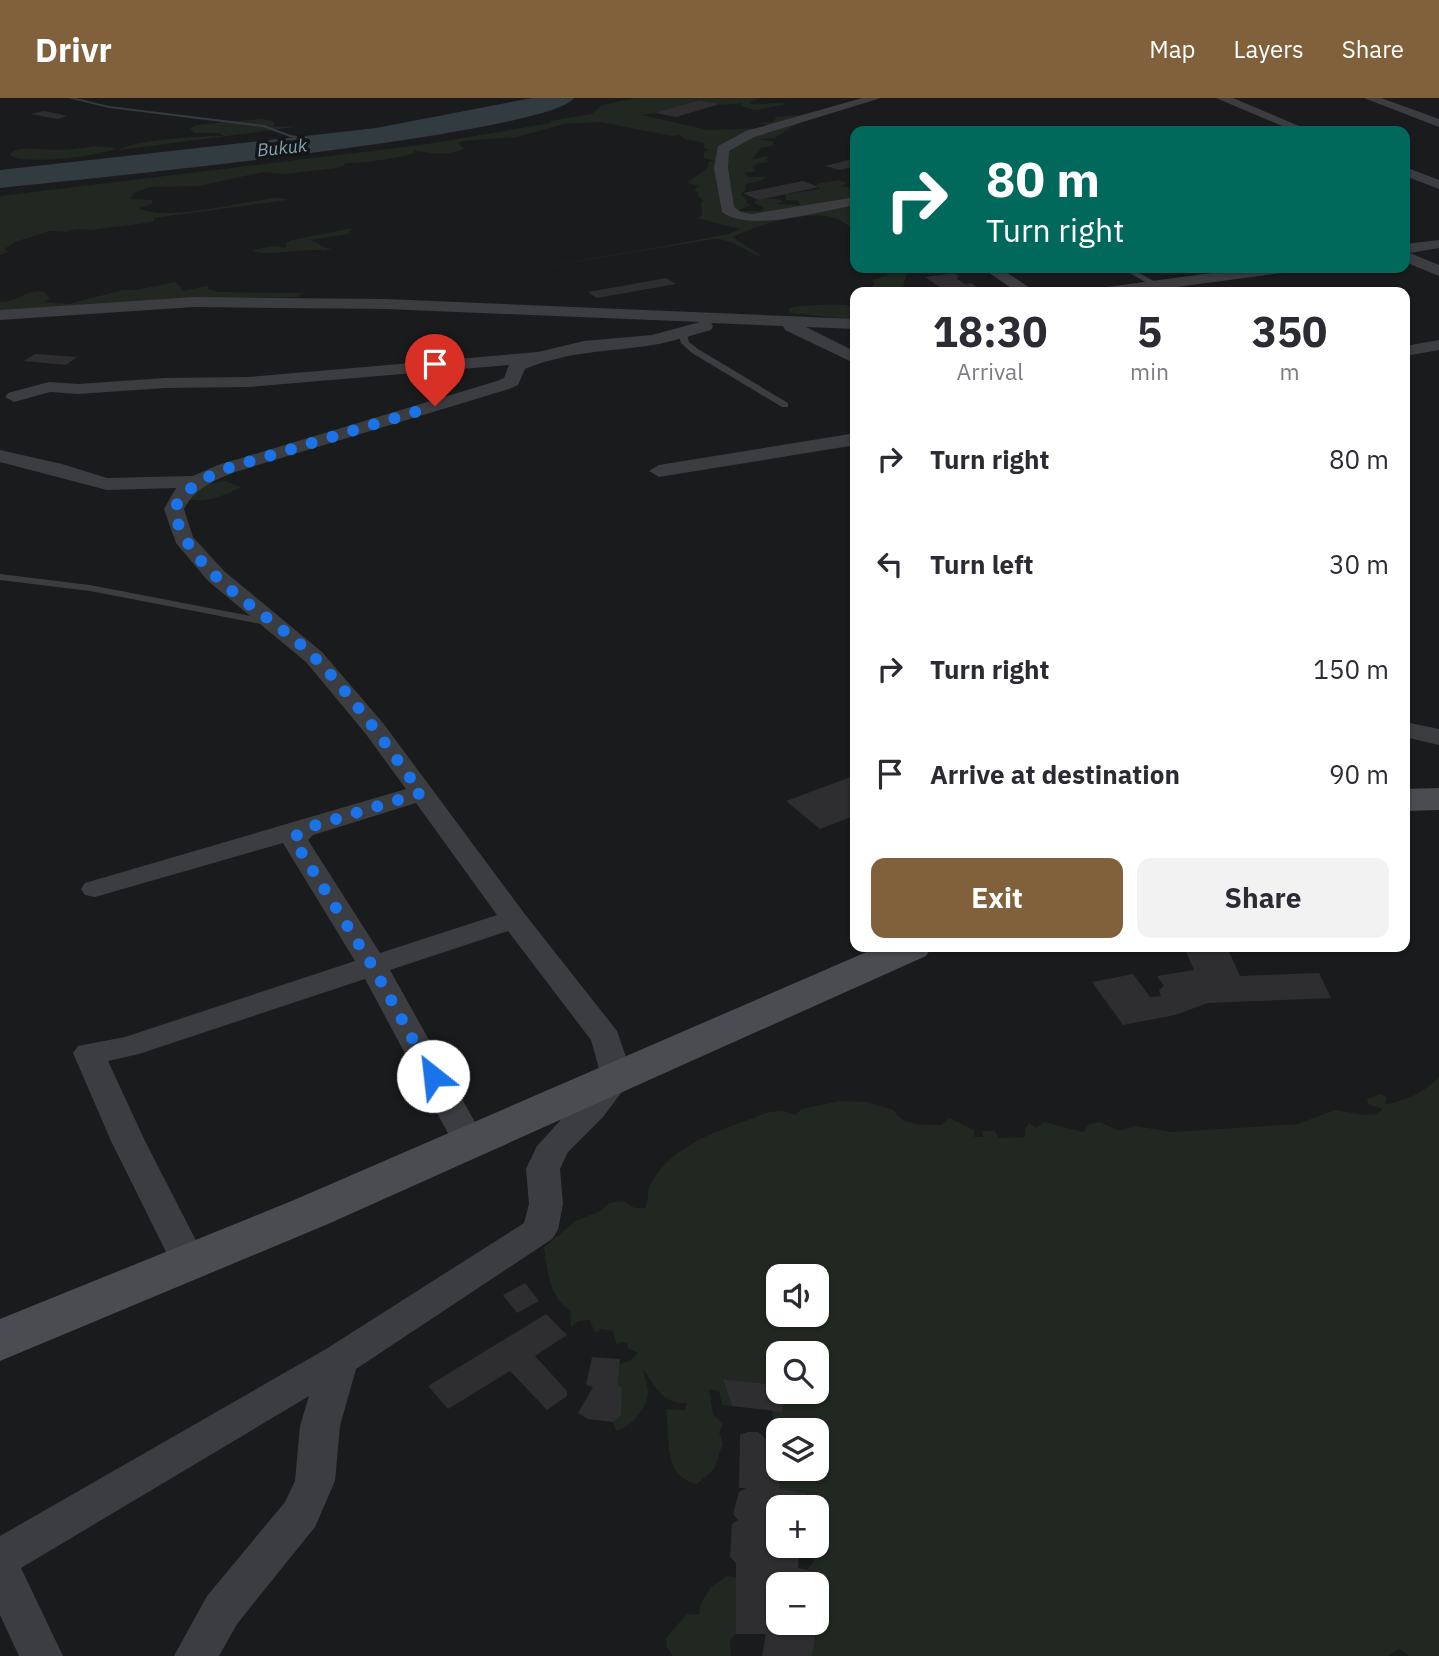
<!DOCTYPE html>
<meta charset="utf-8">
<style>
:root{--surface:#fff;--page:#f2f2f3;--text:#2b2b33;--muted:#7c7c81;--accent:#81613b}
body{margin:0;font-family:"IBM Plex Sans",sans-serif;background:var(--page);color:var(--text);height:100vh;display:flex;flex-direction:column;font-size:26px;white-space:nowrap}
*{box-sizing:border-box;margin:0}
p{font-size:23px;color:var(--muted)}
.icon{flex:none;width:38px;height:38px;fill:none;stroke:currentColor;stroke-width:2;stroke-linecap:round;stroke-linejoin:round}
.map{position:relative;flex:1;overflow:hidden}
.panel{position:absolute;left:850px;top:189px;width:560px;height:665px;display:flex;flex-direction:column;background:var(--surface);border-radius:14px;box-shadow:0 2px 5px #0004}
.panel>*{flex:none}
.guide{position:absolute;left:850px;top:28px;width:560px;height:147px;border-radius:14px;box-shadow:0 2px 5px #0004;background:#00695c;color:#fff;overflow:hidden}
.buttons{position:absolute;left:766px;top:1166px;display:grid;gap:14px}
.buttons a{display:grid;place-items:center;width:63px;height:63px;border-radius:14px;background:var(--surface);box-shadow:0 2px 5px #0004;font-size:35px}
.pin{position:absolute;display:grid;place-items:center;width:60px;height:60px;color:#fff;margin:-72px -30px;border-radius:50% 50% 50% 0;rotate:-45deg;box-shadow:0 0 7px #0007}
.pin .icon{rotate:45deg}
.me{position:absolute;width:77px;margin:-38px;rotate:331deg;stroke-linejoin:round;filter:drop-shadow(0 0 5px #0008)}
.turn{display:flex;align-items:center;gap:24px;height:147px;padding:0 21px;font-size:32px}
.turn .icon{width:91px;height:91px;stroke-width:2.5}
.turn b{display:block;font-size:49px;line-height:60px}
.eta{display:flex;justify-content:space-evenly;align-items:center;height:119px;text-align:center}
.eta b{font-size:42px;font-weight:800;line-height:49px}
.button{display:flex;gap:14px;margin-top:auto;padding:14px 21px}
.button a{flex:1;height:80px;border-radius:14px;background:var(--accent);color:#fff;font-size:28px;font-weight:800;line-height:80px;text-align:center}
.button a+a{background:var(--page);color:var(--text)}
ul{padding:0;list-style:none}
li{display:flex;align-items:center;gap:21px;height:105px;padding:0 21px}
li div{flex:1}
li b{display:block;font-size:26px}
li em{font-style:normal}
header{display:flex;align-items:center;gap:42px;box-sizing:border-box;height:98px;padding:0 35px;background:var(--accent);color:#fff}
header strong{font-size:33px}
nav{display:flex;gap:38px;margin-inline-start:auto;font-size:24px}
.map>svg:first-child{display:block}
.green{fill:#202821;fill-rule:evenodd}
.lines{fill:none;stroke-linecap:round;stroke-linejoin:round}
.stream{fill:#313b40;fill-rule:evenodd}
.river{fill:#313b40;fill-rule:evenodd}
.building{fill:#2e2e31;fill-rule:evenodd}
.lane{fill:#3c3d41;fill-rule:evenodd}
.street{fill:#3c3d41;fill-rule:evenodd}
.secondary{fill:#4a4c51;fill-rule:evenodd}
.route{stroke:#1a73e8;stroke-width:12;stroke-dasharray:0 21.6}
.labels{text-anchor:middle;stroke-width:7;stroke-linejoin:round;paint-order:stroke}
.far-water-label{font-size:18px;font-style:italic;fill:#87a3b4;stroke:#151618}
</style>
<header>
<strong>Drivr</strong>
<nav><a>Map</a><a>Layers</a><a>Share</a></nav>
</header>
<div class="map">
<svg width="1439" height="1558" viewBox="0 0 1439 1558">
<rect width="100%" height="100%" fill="#1a1b1d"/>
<g class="green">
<path d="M635,0H760L749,5C762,9 774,2 788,6L756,12L740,8L742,5L724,7L699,2L683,6L675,13L642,17L708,32L763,30L768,27L760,25L773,24L776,21L774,19L811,16L775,40L761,41L774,44L772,48L761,50L752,62L766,58L770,59L766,61L769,64L758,65L752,69L756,73L744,75L749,79H766L760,83L746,86L745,92L741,96L748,104L746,105L751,107L738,113H761L764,110L753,104C760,100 775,99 783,103L777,106L800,107L798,103L786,102V96L820,91L817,87L820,85L839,82L847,85L841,88L856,91V103L846,108L856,109V132C847,126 836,119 825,118C797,115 758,127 733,139L763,159C747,155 731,140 714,141L501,176L676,146L729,136L739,131L697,120L702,117L701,105L703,102L698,98L699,95L693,92L699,88L687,85L708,69L709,63H715L704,60V54L710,52L704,50L705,45L685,41L680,37L672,38L600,24L564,26L517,39L463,43L458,45L464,51C447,58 430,56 414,52V55C396,61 364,65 345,65L344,68L337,70L285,76L263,74L199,88L150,89L134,95L130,101L153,102L151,106L139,110C161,123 229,107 256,103C267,101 278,98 288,102L154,120V123L146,125L91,132L76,131L67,134L50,133L18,143L4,151L8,154L0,157V98L428,46L551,25L550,23L592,16L602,7Z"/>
<path d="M262,21L274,24V29L303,28L120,52C134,41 205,38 224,38L219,35H194L190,30L196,27Z"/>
<path d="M96,48L117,50C99,59 17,68 9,56C22,47 40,52 55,52C68,52 83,50 96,48Z"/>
<path d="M352,130L348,136L311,142L326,150H331L325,153C309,149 262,160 252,152L275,148L284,150L287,148L286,145L292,142Z"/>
<path d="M878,170H909L901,194H865L875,186L872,182L888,177Z"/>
<path d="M175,184L184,193L206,188L209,189L207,191L219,194L301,195L298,198L301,199L183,201L0,214V204C17,205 26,190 45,194L50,201L44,204L68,206L123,192H136Z"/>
<path d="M851,204H856V222L790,215L789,210C803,207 838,205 852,208Z"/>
<path d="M225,383L241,389C222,399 206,405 186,401L207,386Z"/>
<path d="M1439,979V1558H1409L1399,1551L1388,1558H812L816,1535H822C823,1517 817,1503 828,1487L827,1477L807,1471C815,1464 818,1458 813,1447L798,1454L799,1447H817V1409H810L806,1395L780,1391L779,1370H817V1332H779V1336C769,1314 770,1314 784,1293H817V1255H779V1287L723,1281L732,1308L722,1307L719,1293L709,1291L713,1316L723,1326L719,1334L723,1345L714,1371L697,1386C661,1378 671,1338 666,1311L685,1312L687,1305C663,1307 655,1288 643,1271C644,1278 648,1288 648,1295C647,1309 631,1331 616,1332L613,1324L621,1316L618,1287L620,1266L631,1262L638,1255L627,1250L628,1246L622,1244L617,1247L613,1233L600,1231L599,1234L594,1233L590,1222L578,1223L571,1230L570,1213C548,1197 548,1174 544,1149L576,1123L600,1113L609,1105L622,1103L635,1110H645C650,1101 646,1094 651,1085C674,1043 728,1030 769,1014L783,1013L796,1017L801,1011L840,1003L867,1004L894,1012C902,1028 925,1027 941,1027L949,1020L974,1032V1039H983L982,1033H995L999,1040L1025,1039V1031L1029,1025L1036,1030L1044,1024L1083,1034L1089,1026L1100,1024L1119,1033L1135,1028L1172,1034L1298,1026L1335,1012L1364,1017L1376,1016L1383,1011L1368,1006L1367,1001L1380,996L1387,999L1385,1006C1404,1004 1427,993 1439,979ZM779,1178H817V1216H779Z"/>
<path d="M727,1478L736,1479V1536L730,1542L731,1558H673L667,1549L666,1540L687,1516L699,1517L701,1505L711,1489Z"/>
</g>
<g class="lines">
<path class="stream" d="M68,0H76L109,8L264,27L291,37L335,44L333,45L290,39L263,29L109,10Z"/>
<path class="river" d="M532,0H574C548,37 74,82 0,90V72L376,30Z"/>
</g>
<g class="building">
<path d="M699,2L720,6L676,19L655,15Z"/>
<path d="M44,13L59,16L67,18L58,21L30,16Z"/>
<path d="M856,60V68L840,72L825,68Z"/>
<path d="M803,83L819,89L758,102L743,95Z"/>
<path d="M954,175L960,179L956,180L965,186L971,185L977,189L947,194L925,179Z"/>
<path d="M666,180L676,186L597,200L588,194Z"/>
<path d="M35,256L77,259L66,267L24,263Z"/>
<path d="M856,677V717L820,731L786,703Z"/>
<path d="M1227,849L1240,878L1319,875L1331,900L1208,905L1175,917L1123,927L1092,884L1133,876L1150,899L1161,898L1159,892L1164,888L1157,878L1194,872L1185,851Z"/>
<path d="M525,1185L539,1203L517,1215L503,1197Z"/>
<path d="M546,1216L567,1237L535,1258L567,1293V1298L547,1312L510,1273L448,1311L428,1288Z"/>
<path d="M592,1259L620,1261L618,1287L622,1290L621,1317L613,1324L588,1321L578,1315L593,1289L586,1287Z"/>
<path d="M723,1281L779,1287V1293H784L782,1314L732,1308Z"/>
<path d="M748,1334H758L764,1339L771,1354L778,1359L780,1391L806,1395L809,1406L810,1409H779V1447H799L798,1470L827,1476L828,1487L823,1494L819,1510L825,1515L822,1535H816L812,1558H762L766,1536H736V1465L730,1459L732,1426L738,1422L733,1416L739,1394L746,1390H739L740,1337ZM779,1486H817V1524H779Z"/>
</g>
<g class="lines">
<g class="lane">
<path d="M1121,170H1130L1161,187L1154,189Z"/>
<path d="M682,231L686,234L689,244L698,251L788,305V309H782L692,255L681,245L678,234Z"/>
<path d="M0,476L90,487L271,522L277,525L271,528L90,493L0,482Z"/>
</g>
<g class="street">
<path d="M862,0H881L754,39L729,53L728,70L734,109L741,114L752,116L856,99V107C820,113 751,135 722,114L714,70L718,48L746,33Z"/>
<path d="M1216,0H1233L1311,33H1294Z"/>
<path d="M1364,0H1381L1439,21V29Z"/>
<path d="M1405,69L1439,82V91L1405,78Z"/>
<path d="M1439,142V150L1410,155L1439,167V178L1405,164V146Z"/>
<path d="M982,170H1000L1036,194H1017Z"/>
<path d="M1249,170H1289L1281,175L1140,194H1099L1107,189Z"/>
<path d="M194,199L386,201L856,221V231L806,229L856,254V266L785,232L783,228L711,225L713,228L711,232C692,237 672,244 653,247C607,254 569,253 525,271L518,287L509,291L232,375C212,384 195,390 184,411L193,439L224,473L322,554L383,625L524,815L617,933L633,979L603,1019L568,1054L560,1071L563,1106L558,1132L552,1141L356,1271L340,1328L335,1383L315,1429L237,1526L219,1558H174L207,1498L285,1404L295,1383L300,1328L309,1298L21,1470L63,1558H19L0,1517V1438L326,1251L524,1125L529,1106L526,1071L537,1048L601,978L591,942L508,833L390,872L486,1044L481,1052L469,1056L457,1052L365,881L139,956L108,963L145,1043L207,1164L202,1174L189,1178L176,1174L111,1043L73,955L78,948L125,939L355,863L283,745L95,799L85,797L81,791L85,785L406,691L365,635L306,564L208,483L176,445L164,411L176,390L107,392L0,364V352L62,366L107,380L193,378L218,367L497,283L504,280L509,267L249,289L165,290L78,296L50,294L14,304L5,299L8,295L49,284L78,286L165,280L249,279L538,254L584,243L652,237L700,224L386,211L194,209L0,222V212ZM416,705L497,817L380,855L308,742L313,737Z"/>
<path d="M1439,242V252L1405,258V248Z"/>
<path d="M856,335V347L659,379L649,373L659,367Z"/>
<path d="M1405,624L1439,631V647L1405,639Z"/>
</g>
<g class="secondary">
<path d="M1439,690V712L1405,713V691Z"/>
<path d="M878,849H932L926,858L328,1126L0,1263V1221L294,1102Z"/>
</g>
</g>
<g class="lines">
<path class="route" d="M433,978L373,869L293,741L303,731L421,695C388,649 355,601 315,560C271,515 187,477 174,411C187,389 202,381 225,371L435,308"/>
</g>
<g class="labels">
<g class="far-water-label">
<text transform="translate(282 50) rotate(-6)" y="6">Bukuk</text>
</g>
</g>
</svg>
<div class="buttons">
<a><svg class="icon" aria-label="sound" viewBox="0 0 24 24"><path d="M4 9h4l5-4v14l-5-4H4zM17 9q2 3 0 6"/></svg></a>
<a><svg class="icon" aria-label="search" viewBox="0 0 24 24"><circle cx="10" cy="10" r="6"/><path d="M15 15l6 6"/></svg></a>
<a><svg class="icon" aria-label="layers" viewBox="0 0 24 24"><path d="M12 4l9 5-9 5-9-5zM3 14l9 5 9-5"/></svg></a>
<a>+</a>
<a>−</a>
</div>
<div class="pin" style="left:435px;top:308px;background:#d93025"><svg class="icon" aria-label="arrive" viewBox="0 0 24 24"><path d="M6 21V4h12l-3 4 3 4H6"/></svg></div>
<svg class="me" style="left:433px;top:978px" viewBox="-20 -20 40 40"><circle r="19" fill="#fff"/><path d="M0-13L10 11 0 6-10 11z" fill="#1a73e8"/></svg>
<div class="guide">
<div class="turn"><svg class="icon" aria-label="right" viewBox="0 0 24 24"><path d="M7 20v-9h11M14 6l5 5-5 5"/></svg><div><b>80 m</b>Turn right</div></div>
</div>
<section class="panel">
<div class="eta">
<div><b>18:30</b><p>Arrival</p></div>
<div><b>5</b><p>min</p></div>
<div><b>350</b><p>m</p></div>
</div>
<ul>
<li><svg class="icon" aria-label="right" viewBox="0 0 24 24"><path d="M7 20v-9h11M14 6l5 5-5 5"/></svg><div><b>Turn right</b></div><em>80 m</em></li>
<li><svg class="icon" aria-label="left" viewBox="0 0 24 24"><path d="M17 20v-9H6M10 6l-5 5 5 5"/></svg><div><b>Turn left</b></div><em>30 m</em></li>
<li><svg class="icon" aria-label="right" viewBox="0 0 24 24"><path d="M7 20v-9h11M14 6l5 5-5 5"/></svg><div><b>Turn right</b></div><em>150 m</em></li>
<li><svg class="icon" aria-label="arrive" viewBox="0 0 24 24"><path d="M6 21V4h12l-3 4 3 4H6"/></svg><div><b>Arrive at destination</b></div><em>90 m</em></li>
</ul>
<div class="button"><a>Exit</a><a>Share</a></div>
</section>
</div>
